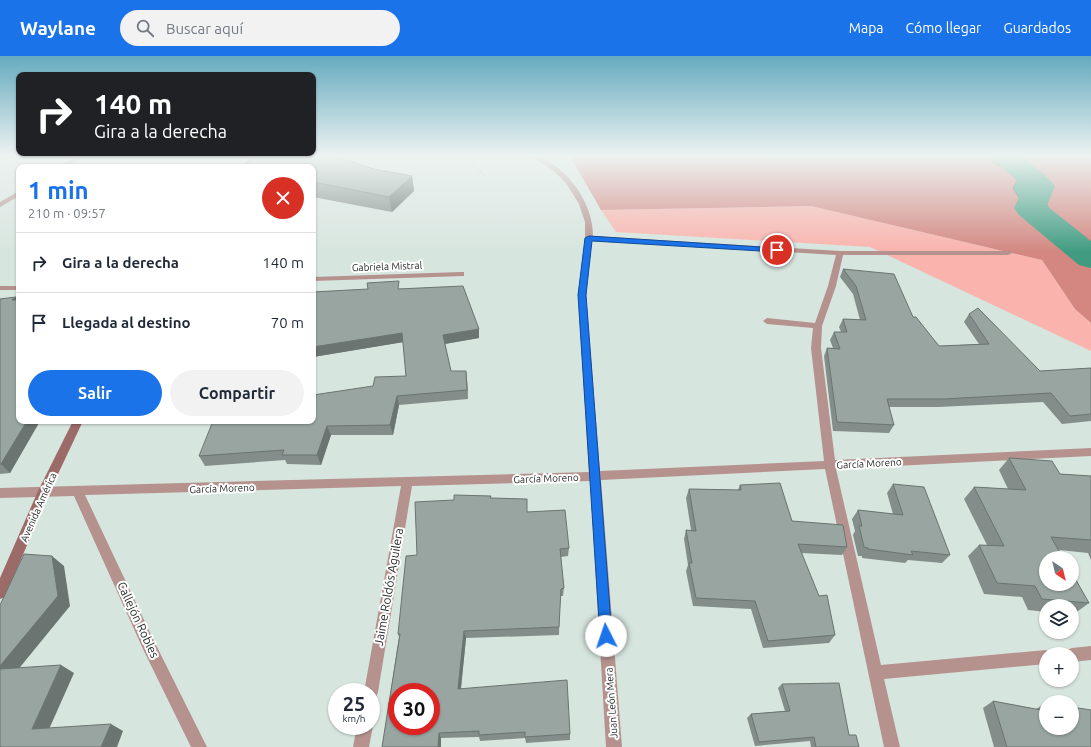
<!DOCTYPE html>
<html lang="es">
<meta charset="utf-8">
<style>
:root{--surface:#fff;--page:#f2f2f3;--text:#1f2937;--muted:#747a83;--line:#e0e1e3;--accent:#1a73e8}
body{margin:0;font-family:Ubuntu,sans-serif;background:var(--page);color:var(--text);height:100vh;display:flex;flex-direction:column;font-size:15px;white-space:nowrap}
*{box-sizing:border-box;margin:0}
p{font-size:13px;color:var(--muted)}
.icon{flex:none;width:22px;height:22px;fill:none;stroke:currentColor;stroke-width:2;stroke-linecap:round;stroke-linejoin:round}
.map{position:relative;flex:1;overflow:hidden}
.panel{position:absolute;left:16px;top:108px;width:300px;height:260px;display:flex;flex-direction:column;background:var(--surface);border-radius:8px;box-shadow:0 1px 3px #0004}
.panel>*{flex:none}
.banner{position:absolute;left:16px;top:16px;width:300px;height:84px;border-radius:8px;box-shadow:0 1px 3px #0004;background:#202124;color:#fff;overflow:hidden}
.needle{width:26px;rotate:145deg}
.tools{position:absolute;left:1039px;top:495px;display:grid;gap:8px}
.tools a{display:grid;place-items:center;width:40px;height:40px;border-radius:50%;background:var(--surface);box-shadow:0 1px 3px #0004;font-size:20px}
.speed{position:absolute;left:328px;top:627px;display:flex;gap:8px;font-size:20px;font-weight:700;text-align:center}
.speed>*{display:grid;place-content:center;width:52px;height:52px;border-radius:50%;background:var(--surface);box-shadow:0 1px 3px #0004;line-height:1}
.speed small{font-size:10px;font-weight:400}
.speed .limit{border:6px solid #d22;background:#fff;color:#111}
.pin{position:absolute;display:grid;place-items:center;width:34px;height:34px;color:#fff;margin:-17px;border:2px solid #fff;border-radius:50%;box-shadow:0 1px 4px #0007}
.me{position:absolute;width:44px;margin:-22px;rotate:356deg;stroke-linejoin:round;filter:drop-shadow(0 0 3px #0008)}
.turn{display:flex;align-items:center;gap:14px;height:84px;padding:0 12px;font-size:18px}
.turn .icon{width:52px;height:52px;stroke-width:2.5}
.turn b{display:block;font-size:28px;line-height:34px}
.round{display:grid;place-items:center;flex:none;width:42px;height:42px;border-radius:21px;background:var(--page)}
.head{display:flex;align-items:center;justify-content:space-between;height:68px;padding:0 12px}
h1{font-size:24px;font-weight:700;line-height:30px;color:var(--accent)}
.primary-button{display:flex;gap:8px;margin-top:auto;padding:8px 12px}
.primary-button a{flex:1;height:46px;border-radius:24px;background:var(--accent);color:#fff;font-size:16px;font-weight:700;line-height:46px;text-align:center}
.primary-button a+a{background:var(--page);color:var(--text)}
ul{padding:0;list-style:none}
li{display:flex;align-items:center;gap:12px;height:60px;padding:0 12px;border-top:1px solid var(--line)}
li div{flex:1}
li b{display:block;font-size:15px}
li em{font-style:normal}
header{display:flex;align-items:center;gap:24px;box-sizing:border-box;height:56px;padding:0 20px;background:var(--accent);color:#fff}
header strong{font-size:19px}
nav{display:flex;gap:22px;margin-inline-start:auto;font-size:14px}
.search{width:280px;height:36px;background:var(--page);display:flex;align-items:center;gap:10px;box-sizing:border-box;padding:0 14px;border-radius:22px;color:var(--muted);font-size:15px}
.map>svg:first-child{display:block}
.green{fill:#fab3ad}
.forest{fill:#d48781}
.water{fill:#409b81;stroke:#387966}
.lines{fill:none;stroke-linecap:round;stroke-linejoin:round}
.river{fill:#409b81;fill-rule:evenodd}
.path{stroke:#838c88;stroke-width:1.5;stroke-dasharray:0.5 2;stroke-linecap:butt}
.street{fill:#b5928e;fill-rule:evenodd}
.secondary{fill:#9d6b67;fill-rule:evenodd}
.wall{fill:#838e8a}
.shaded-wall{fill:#6a7470}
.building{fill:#98a5a0;stroke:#6a7470;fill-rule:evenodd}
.route{fill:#1a73e8;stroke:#114b97}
.labels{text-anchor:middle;stroke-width:4;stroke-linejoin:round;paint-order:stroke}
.street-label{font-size:10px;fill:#252a28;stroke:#fff}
.near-street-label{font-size:12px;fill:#252a28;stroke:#fff}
</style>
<header>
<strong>Waylane</strong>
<div class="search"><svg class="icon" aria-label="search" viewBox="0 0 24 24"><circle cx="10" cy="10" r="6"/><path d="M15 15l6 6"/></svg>Buscar aquí</div>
<nav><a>Mapa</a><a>Cómo llegar</a><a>Guardados</a></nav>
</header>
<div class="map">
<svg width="1091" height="691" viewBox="0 0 1091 691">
<rect width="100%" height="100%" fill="#d7e5df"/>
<path class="green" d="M811,150L1042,204L1075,253L1091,267V295L870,191L616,176L601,154Z"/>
<path class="forest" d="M570,100H1091V267L1075,253L1042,204L811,150L601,154Z"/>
<path class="water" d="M993,100H1012L1041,125L1047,133L1043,142L1055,163L1091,191V202L1060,185L1020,143L1013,132L1018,123L1010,114L993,107Z"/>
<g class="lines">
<path class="river" d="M993,100H1023L1050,124L1055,130L1047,150L1091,185V212L1079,209L1019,159L1014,152L1024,131L997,106Z"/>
<path class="path" d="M461,100L485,120"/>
<g class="street">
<path d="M76,100H83L66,111H58Z"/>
<path d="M531,100C538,99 542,101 548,105C573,120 593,150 593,180L840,195H1011L1012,197L1008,199H843L836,230L822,270L821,292L835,404L1091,392V400L836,413L881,609L1046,594L1052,598H1046V608L884,623L900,691H884L825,413L601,424L622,691H606L590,425L412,430L378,636L376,641L371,643V636H364L401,430L85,439L153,583L207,691H191L143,593L74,440L0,442V432L589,416L578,239L585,186V166L579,148L566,127L554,115ZM592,184L836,199L828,230L815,267L767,262L763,265L767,268L813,272L811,292L824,405L600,415L586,239Z"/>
<path d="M19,135V140L0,151V146Z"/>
<path d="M461,216H464V220L313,225V221Z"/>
<rect x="0" y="230" width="19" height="4"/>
<path d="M1091,590V604L1072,606V598H1065L1067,594L1072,592Z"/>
<path d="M371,666L373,670L369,691H353L357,670H371Z"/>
</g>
<g class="secondary">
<path d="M252,100H258L248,111H242Z"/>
<path d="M73,365H83L50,435L5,541L0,543V522L38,435Z"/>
</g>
</g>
<g class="wall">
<path d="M16,100H67L63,102Z"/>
<path d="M313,111L374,113L412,120L414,135L392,156L313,141Z"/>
<path d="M843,213L913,261L939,290L979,288L964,266L969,258L1040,315L1091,312V365L1062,368L1043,346L938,351H889L894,369L889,377L833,375L824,300L827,292H833L830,284L834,276H841L839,271L843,263L860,264L853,238L840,221Z"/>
<path d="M400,233L479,282L445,288L451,315H466L467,324L468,343L399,349L393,379H331L321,409L287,408L285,404L205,410L199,400L373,330L406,320L403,286L313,301V236Z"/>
<path d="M16,241L18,244L19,365H40L10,417L0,418V243Z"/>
<path d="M1009,402L1060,418L1091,420V504L1088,497L1059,494L1089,547L1074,558H1072V550H1046V556L1028,554L1022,541L984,538L968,500L979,489H987L964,443L974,431L1008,433L999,414Z"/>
<path d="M893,428L950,499L942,507L908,504L905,507L862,502V500H858L853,479L855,475L852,463L858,454L893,458L887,437Z"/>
<path d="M740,429L792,465L847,491L842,499L801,497L835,579L829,587L763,592L751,553L693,550L686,515L688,509L684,483L686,474H691L686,442L689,433L738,434Z"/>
<path d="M491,440V442L527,456L569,492L568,500L561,501L564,532L563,540H560L559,579L466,582L461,633L570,678V684L526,687L525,682L480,685L479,681L441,682V691H382L399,581L398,578L417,499L454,444Z"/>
<path d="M782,628L849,679L859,691H811L810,685L755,690L747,662L751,658L785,655L778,632Z"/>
<path d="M993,645L1036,653L1046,647V672L1091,691H994L983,652Z"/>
</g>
<g class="shaded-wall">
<path d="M61,100H67L63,102Z"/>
<path d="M412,120L414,135L392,156L389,141Z"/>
<path d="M16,241L19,246L12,244Z"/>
<path d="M479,273V282L444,288L443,279Z"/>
<path d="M402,277L404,286L313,301V291Z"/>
<path d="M466,315L467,324L468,343L467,334Z"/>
<path d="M397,340L399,349L393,379L390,369Z"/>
<path d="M27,365H40L10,417L1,408Z"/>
<path d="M327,370L331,379L321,409L317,399Z"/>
<path d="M52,500L64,510L70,550L12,621L0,615V610Z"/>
<path d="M464,575L466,582L460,640L458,633Z"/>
<path d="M61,609L74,617L46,680L32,673Z"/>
<path d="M111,668L123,675L117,691H101Z"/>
<path d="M439,677L441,682V691H438Z"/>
</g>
<g class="building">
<path d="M255,100H334L374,113L412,120L389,141L313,126V111H243Z"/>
<path d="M843,213L894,218L913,261H916L939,290L989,288L969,258L978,252L1040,315L1091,312V358L1070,360L1051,337L944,343H887L894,369L837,366L827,292L840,293L834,276H847L843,263L866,264L856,230Z"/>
<path d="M399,225L398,233L463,230L479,273L443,279L451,315H466L467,334L397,340L390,369L327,370L317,399H282L284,394L199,400L213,365H313V339L373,330L375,321L406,320L402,277L313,291V236L368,233L367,227Z"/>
<path d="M16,241L12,244H19V365H27L1,408H0V243Z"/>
<path d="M1009,402L1052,405L1060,418L1091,420V484L1051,481L1063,502H1046V528H1072V517L1089,547L1042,543L1035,530L997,527L979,489L1004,490L974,431L1026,434Z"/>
<path d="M780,427L792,465L843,469L847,491L798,488L819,540L827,539L835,579L768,585L755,545L696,542L689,507H692L686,474L696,475L689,433L741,434L740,429Z"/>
<path d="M893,428L924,431L950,499L911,495L913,499L868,493V492L864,491L859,470H862L858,454L903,459Z"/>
<path d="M454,439L491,440L490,442L527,443V456L565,454L569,492L560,493L564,532L561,533L559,571L464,575L458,633L567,624L570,678L525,681V676L479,679V675L439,677L438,691H382L400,578H398L406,500L417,499L415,446L454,444ZM397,636H431V670H397Z"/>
<path d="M24,498L52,500L58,540L0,610V549Z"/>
<path d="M61,609L32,673L111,668L101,691H0V613Z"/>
<path d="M839,627L849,679H856L859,691H816L814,681L759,686L751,658L790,655L782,628Z"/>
<path d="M993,645L1046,655V672H1072V651L1091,654V691H1007Z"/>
</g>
<linearGradient id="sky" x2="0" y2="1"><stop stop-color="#65aabf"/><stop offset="0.51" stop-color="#edf3f1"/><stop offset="1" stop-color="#edf3f1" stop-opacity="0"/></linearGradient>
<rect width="1091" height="196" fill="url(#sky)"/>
<path class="route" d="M589,180L777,192L781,194L777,196L592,185L586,239L612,580L611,584L606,586L602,584L600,580L578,239L585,182Z"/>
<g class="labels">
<g class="street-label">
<text transform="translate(387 210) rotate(-2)" y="4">Gabriela Mistral</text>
<text transform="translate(869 407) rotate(-3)" y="4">García Moreno</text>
<text transform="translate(546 422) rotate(-2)" y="4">García Moreno</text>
<text transform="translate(222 432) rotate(-2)" y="4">García Moreno</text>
<text transform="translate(38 451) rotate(-66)" y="4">Avenida América</text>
<text transform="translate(611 647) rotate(-94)" y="4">Juan León Mera</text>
</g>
<g class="near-street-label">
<text transform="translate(389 531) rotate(-80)" y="4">Jaime Roldós Aguilera</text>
<text transform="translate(138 564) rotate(65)" y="4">Callejón Robles</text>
</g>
</g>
</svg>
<div class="tools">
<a><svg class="needle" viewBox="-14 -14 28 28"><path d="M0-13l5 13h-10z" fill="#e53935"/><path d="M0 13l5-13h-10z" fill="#747a83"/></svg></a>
<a><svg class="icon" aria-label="layers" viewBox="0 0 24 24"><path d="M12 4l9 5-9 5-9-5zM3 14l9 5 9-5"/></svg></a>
<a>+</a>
<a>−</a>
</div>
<div class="speed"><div>25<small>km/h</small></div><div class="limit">30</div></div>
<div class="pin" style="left:777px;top:194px;background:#d93025"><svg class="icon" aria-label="arrive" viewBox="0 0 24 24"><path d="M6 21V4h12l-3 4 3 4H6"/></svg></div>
<svg class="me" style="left:606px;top:580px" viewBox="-20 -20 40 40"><circle r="19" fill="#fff"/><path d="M0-13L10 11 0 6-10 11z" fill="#1a73e8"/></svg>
<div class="banner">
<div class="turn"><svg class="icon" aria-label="right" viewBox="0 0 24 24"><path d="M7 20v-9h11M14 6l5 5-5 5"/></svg><div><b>140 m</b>Gira a la derecha</div></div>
</div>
<section class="panel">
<div class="head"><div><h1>1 min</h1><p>210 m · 09:57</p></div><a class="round" style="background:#d93025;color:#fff"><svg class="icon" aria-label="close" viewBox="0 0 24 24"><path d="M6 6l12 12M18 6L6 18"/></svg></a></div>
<ul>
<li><svg class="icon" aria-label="right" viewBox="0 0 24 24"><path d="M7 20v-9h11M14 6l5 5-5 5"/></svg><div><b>Gira a la derecha</b></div><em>140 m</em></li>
<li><svg class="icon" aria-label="arrive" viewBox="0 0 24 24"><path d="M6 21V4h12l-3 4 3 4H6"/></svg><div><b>Llegada al destino</b></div><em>70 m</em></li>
</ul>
<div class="primary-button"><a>Salir</a><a>Compartir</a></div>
</section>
</div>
